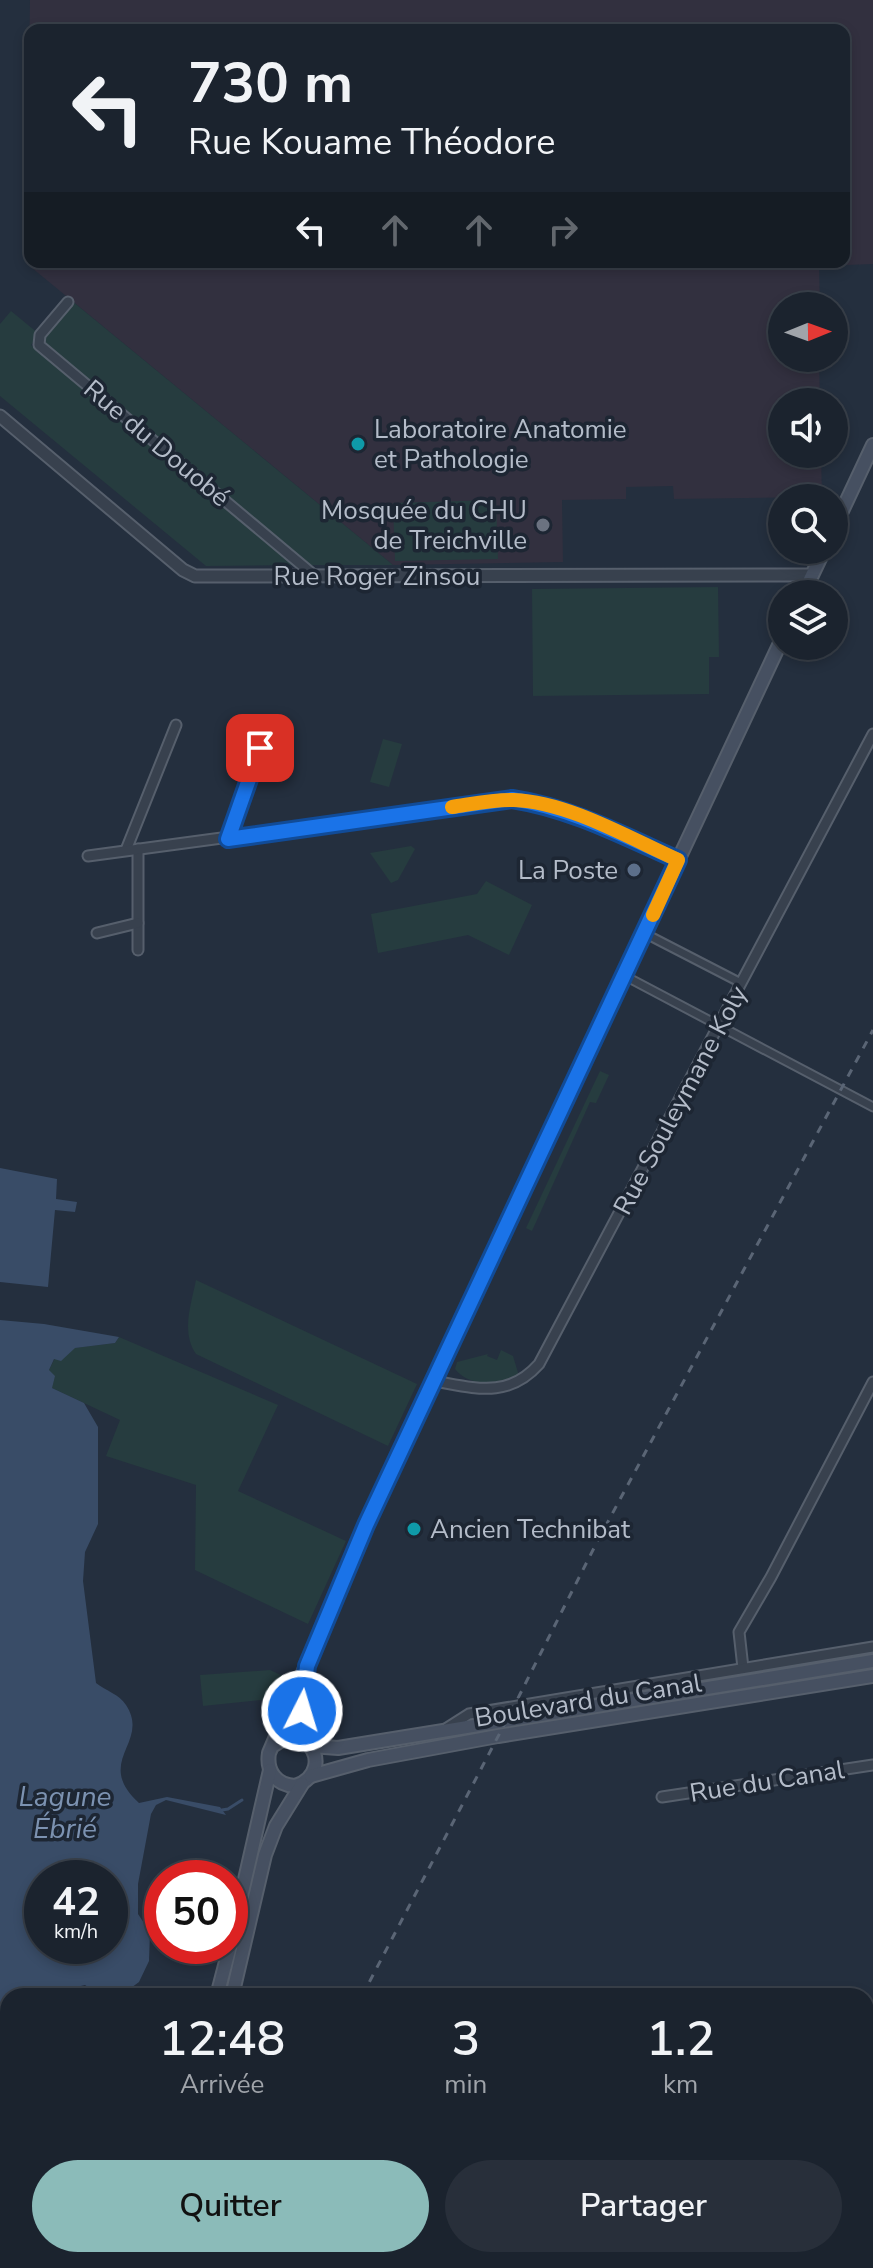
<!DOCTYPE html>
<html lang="fr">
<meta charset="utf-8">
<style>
:root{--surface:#1b232e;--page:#282f3a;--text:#f1f3f6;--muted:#a0a4aa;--line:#39404a;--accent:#8bbbb9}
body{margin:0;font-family:"Nunito Sans",sans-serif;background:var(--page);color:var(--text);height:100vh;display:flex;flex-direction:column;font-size:30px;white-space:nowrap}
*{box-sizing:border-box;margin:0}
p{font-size:26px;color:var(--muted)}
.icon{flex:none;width:44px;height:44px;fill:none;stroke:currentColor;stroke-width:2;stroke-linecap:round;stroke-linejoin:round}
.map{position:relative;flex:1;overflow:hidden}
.side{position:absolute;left:0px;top:1988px;width:874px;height:280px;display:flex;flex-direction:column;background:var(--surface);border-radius:24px 24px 0 0;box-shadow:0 4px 12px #0003,0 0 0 2px var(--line)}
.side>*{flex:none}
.guide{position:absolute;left:24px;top:24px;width:826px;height:244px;border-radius:16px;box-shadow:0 4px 12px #0003,0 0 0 2px var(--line);background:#1b232e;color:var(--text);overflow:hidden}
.needle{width:52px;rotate:89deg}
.tools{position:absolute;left:768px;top:292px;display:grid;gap:16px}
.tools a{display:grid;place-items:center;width:80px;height:80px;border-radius:50%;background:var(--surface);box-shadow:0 4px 12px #0003,0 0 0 2px var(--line);font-size:40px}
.speed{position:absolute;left:24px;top:1860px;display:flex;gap:16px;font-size:40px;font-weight:700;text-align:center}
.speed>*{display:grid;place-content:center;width:104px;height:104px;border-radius:50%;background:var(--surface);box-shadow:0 4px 12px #0003,0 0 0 2px var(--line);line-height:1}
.speed small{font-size:20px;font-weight:400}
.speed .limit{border:12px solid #d22;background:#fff;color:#111}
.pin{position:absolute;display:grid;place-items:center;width:68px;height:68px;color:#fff;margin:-34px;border-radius:16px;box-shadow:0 4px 12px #0006}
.me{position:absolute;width:88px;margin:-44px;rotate:5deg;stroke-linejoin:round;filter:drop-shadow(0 0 6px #0008)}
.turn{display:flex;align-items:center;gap:28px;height:168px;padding:0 32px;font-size:36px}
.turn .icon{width:104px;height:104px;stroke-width:2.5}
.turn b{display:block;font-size:56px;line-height:68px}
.lanes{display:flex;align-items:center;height:76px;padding:0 32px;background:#0003;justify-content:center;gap:40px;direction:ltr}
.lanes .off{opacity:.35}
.eta{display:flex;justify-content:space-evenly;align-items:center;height:136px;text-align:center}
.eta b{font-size:48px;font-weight:600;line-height:56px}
.button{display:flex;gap:16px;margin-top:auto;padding:16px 32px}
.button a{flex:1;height:92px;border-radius:48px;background:var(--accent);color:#111;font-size:32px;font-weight:600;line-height:92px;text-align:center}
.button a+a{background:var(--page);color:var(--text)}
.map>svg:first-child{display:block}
.medical{fill:#32303f;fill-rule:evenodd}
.green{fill:#263c3f}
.water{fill:#394c67;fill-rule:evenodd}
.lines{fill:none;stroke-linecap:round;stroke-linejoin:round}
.stream{stroke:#394c67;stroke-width:3}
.pedestrian-casing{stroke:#565f6c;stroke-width:11}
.minor-casing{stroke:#565f6c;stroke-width:13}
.tertiary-casing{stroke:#565f6c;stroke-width:15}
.secondary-casing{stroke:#565f6c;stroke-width:16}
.pedestrian{stroke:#38414e;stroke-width:7}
.minor{stroke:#38414e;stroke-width:9}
.tertiary{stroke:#38414e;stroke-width:11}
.secondary{stroke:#465061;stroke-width:12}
.rail{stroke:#5a6575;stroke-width:3;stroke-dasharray:8 8;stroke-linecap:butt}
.route-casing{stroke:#114b97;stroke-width:20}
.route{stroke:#1a73e8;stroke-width:14}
.slow{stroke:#f59e0b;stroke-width:14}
.culture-dot{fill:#0f9aa8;stroke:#1d2633;stroke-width:3}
.worship-dot{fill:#6b7280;stroke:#1d2633;stroke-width:3}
.service-dot{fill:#5c6f8a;stroke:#1d2633;stroke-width:3}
.labels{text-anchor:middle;stroke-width:7;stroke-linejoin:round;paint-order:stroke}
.poi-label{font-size:26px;fill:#b4bcc9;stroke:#1d2633;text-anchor:start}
.street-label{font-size:26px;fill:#b4bcc9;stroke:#1d2633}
.water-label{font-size:28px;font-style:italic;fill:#7c92b1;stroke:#1d2633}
</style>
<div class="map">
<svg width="873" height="2268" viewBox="0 0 873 2268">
<rect width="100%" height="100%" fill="#242f3e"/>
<path class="medical" d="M30,0H873V264L819,266L820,306H782V358H819L820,402H782V454H821L822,497L674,499L673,486L626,487V499L562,500L563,562L393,565L26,263ZM30,30H844V262H30Z"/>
<g class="green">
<path d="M72,301L393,565H308L41,340Z"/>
<path d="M11,311L39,334L31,345L297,565L206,566L0,396V324Z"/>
<path d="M496,500L498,559L395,561L393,503Z"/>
<path d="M718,587L719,657H709V694L533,696L532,589Z"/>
<path d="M383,739L402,744L389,787L370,782Z"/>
<path d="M411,846L415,849L398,880L391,883L370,853Z"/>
<path d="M486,881L532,905L509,955L468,935L378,953L371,914L477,894Z"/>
<path d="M600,1071L609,1075L596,1103L590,1102L532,1231L526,1228Z"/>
<path d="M196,1280L417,1384L388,1446L196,1354C181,1332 191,1305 196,1280Z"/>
<path d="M119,1337L278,1405L238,1491L346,1541L308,1624L195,1570L196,1485L106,1456L120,1420L52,1388L49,1370L55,1358L61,1360L74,1348L115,1343Z"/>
<path d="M501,1350L513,1356L519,1376C500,1385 470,1388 455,1369L457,1362L488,1354L487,1356L497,1360Z"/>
<path d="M270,1670L283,1676L272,1699L203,1706L200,1675Z"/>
</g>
<g class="water">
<path d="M0,1168L57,1179L56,1199L77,1202L75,1212L55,1210L48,1287L0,1282Z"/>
<path d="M0,1320L44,1324L119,1337L115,1343L75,1348L61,1361L54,1359L49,1370L55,1376L52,1388L84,1403L98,1427V1524L85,1552L83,1581L96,1683C106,1691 119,1694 126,1705C151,1743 93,1761 139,1803L167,1797L220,1807L226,1815L166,1800L156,1805L151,1814L138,1884V1914L150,1932L149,1961L139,1982L120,1996H101L85,1985L39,1996H8V2014L0,2022ZM110,1878V1946H42V1878Z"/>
</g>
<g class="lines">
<path class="stream" d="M222,1810L228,1809L242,1800"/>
<defs>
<g id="pedestrian">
<path d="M644,933L741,983"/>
<path d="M625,976L873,1107"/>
</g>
<g id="minor">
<path d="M68,302L40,335L39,345L316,577"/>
<path d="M228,839L260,748"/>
<path d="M138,849V950"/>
<path d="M126,850L176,725"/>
<path d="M88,856L512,799C571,808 624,836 678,860"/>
<path d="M97,933L138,923"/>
<path d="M434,1381C475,1388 508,1399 539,1364L873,734"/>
<path d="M743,1668L739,1632L771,1577L873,1382"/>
<path d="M447,1728L469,1714L873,1647"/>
<path d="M662,1797L873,1765"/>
<path d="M525,2268V2260"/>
<path d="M571,2268V2260"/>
<path d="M617,2268V2260"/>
</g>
<g id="tertiary">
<path d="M0,416L183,570L195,576L812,575"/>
<path d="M866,2061H873"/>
</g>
<g id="secondary">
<path d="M834,528L873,445"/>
<path d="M803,594L824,550"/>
<path d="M304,1684L302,1722L305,1741"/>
<path d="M274,1745L285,1738L305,1741C323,1756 317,1779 295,1786C276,1785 266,1771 269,1753L366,1525L782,639"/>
<path d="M311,1746L338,1748L873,1661"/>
<path d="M311,1776L368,1760L498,1736L873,1676"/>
<path d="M230,1945L270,1770"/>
<path d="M217,1996L230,1946"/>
<path d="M232,1996L265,1855L276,1826L302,1784"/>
<path d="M104,2268L109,2260"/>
<path d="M117,2268L122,2260"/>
</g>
</defs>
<use href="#pedestrian" class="pedestrian-casing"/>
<use href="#minor" class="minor-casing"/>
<use href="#tertiary" class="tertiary-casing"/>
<use href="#secondary" class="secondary-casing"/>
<use href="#pedestrian" class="pedestrian"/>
<use href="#minor" class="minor"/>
<use href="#tertiary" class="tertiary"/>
<use href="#secondary" class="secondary"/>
<g class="rail">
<path d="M362,1996L514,1706L597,1542L873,1030"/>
<path d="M218,2268L222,2260"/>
</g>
</g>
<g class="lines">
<defs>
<path id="route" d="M260,748L228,839L512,799C571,808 624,836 678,860L366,1525L307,1666L302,1711"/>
</defs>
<use href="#route" class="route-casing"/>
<use href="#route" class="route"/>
<path class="slow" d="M452,807C472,804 494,799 514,800C568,802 629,838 678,860L653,915"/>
</g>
<g class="culture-dot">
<circle cx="358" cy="444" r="8"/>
<circle cx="414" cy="1529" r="8"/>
</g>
<circle class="worship-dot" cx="543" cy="525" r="8"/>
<circle class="service-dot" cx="634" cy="870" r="8"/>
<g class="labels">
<g class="poi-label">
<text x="374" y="438">Laboratoire Anatomie<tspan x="374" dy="30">et Pathologie</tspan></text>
<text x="527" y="519" text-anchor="end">Mosquée du CHU<tspan x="527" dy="30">de Treichville</tspan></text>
<text x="618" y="879" text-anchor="end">La Poste</text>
<text x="430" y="1538">Ancien Technibat</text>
</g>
<g class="street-label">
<text transform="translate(157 443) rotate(40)" y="9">Rue du Douobé</text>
<text x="377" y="585">Rue Roger Zinsou</text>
<text transform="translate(680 1100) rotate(-62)" y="9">Rue Souleymane Koly</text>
<text transform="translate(588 1700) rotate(-9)" y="9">Boulevard du Canal</text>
<text transform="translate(767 1781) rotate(-9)" y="9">Rue du Canal</text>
</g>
<g class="water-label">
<text x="65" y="1806">Lagune<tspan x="65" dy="32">Ébrié</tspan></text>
</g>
</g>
</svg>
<div class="tools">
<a><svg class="needle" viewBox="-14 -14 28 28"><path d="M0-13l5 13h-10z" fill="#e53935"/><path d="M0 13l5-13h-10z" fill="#a0a4aa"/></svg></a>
<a><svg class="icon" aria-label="sound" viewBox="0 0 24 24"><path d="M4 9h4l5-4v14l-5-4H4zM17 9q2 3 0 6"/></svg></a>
<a><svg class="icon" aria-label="search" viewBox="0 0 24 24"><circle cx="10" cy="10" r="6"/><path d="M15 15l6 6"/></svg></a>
<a><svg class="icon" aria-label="layers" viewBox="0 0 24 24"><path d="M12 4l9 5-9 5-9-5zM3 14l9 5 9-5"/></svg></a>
</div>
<div class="speed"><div>42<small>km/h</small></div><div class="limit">50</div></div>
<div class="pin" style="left:260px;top:748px;background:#d93025"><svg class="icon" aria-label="arrive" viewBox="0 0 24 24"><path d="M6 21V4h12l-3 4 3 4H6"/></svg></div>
<svg class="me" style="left:302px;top:1711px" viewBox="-20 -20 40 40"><circle r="17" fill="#1a73e8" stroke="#fff" stroke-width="3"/><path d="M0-11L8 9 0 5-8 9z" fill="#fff"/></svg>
<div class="guide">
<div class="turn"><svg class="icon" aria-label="left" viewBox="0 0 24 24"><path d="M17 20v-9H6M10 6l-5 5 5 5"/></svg><div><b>730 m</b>Rue Kouame Théodore</div></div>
<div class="lanes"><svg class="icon" aria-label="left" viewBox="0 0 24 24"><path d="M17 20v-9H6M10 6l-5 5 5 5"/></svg><svg class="icon off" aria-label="ahead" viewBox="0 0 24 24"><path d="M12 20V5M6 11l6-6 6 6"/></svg><svg class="icon off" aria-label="ahead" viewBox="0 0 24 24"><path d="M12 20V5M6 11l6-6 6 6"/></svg><svg class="icon off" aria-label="right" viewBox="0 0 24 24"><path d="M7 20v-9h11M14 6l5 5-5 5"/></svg></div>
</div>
<section class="side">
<div class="eta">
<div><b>12:48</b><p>Arrivée</p></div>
<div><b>3</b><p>min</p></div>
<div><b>1.2</b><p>km</p></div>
</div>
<div class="button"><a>Quitter</a><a>Partager</a></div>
</section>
</div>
